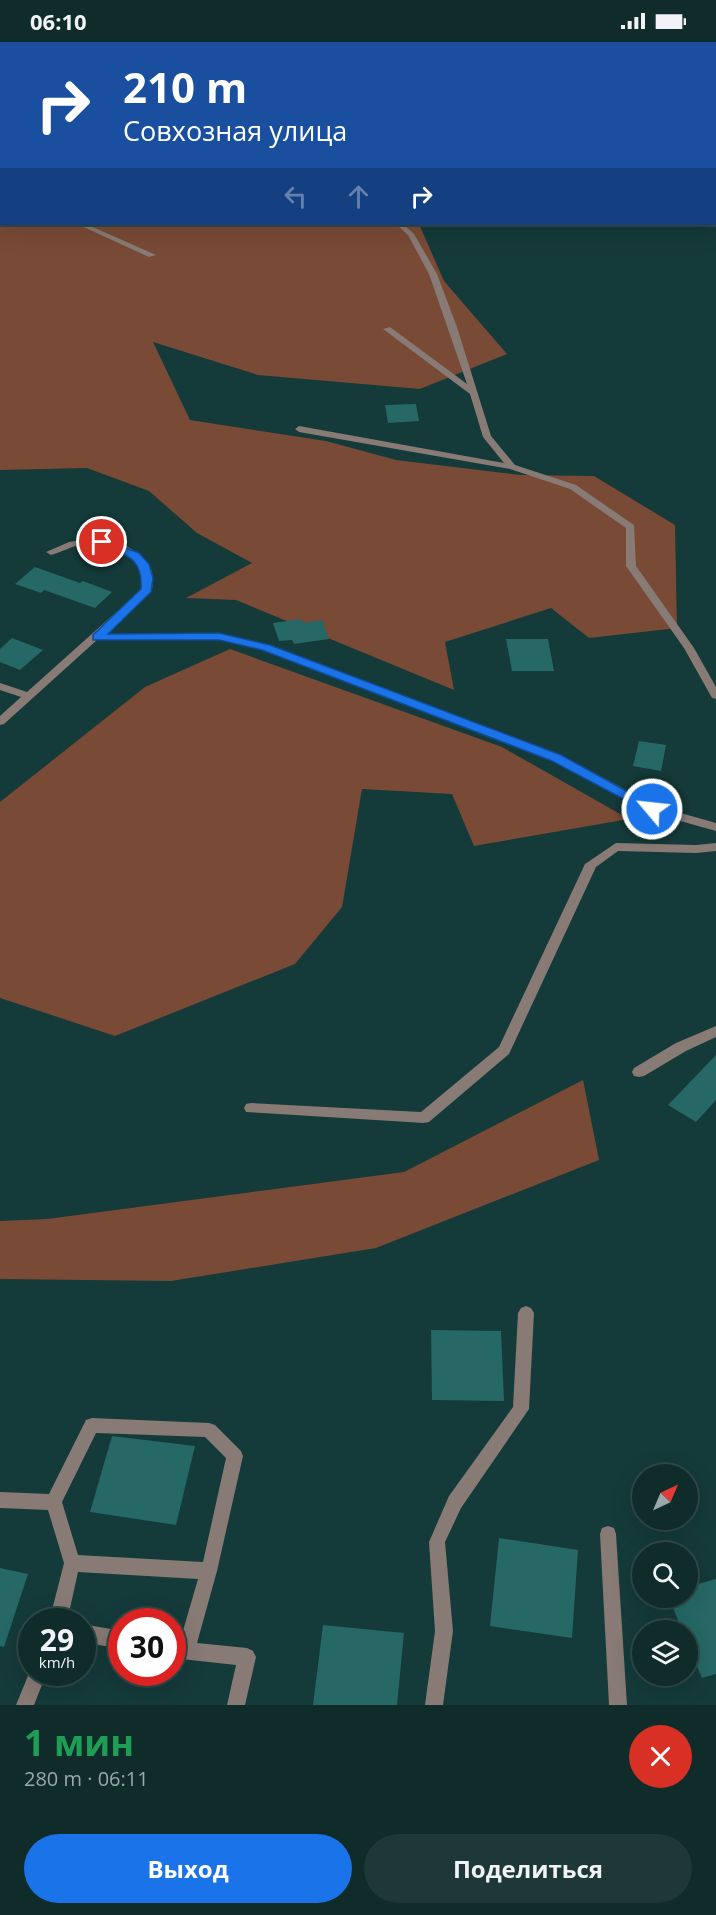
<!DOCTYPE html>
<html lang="ru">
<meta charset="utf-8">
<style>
:root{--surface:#0f2c2b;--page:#1d3837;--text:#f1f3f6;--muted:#9ba7a9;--line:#2f4847;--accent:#1a73e8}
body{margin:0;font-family:"Open Sans",sans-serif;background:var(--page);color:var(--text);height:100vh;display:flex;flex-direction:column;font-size:22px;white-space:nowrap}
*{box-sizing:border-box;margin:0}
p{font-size:20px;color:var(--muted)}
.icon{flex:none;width:33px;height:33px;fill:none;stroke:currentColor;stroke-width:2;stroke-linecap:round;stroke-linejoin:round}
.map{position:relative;height:1663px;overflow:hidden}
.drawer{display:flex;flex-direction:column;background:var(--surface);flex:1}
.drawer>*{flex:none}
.guide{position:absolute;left:0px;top:0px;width:717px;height:183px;box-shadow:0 6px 24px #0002,0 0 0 2px var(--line);background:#1a4fa0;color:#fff;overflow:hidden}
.needle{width:39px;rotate:44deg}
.buttons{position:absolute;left:632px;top:1422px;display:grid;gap:12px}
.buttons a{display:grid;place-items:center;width:66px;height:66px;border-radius:50%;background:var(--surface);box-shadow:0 6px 24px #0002,0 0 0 2px var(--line);font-size:30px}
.speed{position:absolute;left:18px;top:1566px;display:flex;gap:12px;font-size:30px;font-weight:700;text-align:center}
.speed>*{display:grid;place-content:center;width:78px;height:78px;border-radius:50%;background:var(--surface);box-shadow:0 6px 24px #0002,0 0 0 2px var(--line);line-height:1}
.speed small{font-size:15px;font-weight:400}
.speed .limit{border:9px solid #d22;background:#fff;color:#111}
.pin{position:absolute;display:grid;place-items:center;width:51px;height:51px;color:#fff;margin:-26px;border:3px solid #fff;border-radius:50%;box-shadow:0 2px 6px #0007}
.me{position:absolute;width:66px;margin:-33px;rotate:298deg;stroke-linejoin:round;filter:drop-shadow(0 0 4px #0008)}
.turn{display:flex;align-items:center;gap:21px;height:126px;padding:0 24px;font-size:27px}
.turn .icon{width:78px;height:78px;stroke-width:2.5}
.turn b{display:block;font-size:42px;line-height:51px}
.lanes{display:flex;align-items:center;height:57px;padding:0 24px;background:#0003;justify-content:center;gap:30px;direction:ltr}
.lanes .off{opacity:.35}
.round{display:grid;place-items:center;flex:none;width:63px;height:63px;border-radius:32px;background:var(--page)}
.headline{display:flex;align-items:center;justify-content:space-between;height:102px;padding:0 24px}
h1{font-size:36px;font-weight:700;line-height:45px;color:#1e9e55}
.action{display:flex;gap:12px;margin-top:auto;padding:12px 24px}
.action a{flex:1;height:69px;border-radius:36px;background:var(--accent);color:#fff;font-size:24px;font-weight:700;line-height:69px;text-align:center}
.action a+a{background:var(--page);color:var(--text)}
.status{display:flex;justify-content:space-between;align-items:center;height:42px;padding:0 30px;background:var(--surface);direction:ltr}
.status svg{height:16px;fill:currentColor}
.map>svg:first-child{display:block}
.green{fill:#794a35}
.building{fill:#256865}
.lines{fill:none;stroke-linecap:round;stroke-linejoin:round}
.service{fill:#887a74;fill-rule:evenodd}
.minor{fill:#887a74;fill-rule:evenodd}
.route{fill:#1a73e8;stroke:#114b97;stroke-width:1.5}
</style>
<div class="status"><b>06:10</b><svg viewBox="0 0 49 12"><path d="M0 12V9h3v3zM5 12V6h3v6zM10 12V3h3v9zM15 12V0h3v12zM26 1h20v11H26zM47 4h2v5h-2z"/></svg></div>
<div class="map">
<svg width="716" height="1663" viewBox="0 0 716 1663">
<rect width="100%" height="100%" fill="#143a39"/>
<g class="green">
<path d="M0,13L2,182H419L444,239L507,312L420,347L258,333L153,300L190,378L326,399L396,418L520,433L594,434L675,483L677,586L589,596L551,566L445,600L454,648L236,558L186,556L252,521L197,491L149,449L87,426L0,428Z"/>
<path d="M230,607L502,705L629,777L474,804L452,752L362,747L342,865L295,922L115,994L0,956V760L145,645Z"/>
<path d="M583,1038L599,1118L376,1206L171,1239L0,1237V1179L47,1177L404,1130Z"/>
</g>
<g class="building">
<path d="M416,362L419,379L388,381L385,363Z"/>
<path d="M35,525L80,541L83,539L112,550L95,566L44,548L41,551L15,542Z"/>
<path d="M302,577L303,581L322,578L329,597L294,602L292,598L279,599L273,581Z"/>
<path d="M12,596L43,608L20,628L0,620V607Z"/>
<path d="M506,597H548L554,629H512Z"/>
<path d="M639,699L666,703L661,729L633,724Z"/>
<path d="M716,1013V1058L696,1080L668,1063Z"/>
<path d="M431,1288L501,1289L504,1359L432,1358Z"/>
<path d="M112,1394L195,1404L176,1483L90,1470Z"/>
<path d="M499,1496L578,1508L572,1596L490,1584Z"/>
<path d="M0,1526L28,1532L4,1605L0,1604Z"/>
<path d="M716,1537V1632L702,1636L687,1600V1588H682L669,1556H687V1545Z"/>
<path d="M323,1583L404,1591L397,1663H313Z"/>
</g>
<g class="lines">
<g class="service">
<path d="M0,31H2V36L0,35Z"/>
<rect x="0" y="108" width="2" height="4"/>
<path d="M77,182H86L156,213L149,215Z"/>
<path d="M396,182H403L414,192L437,232L457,285L491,394L515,423L576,443L634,483L636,524L694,606L716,645V657L712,656L684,606L626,524V486L570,447L510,427L299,390L295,387L299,384L504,421L483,395L470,352L383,287L390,285L467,342L429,232L408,193Z"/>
<path d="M716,984V995L686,1009L644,1034L639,1035L634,1034L632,1030L634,1026L676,1001Z"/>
<path d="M92,1376L209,1381L215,1383L241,1409L243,1414L217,1529L197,1601L247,1606L253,1609L256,1615L245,1663H227L236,1623L172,1616V1598L180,1599L198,1537L78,1530L67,1580H49L64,1521L48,1468L0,1466V1450L49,1452L86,1378ZM96,1391L205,1395L226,1416L203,1520L78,1513L62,1460Z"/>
<path d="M608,1484L614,1486L616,1492L627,1663H609L600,1492L602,1486Z"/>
<path d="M82,1582L122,1589V1607L82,1600Z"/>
<path d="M32,1624V1630H47L34,1663H16Z"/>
</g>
<g class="minor">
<path d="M94,496C122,499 163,514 151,550L104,592H219L270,603L561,713L656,764L716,781V789L648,770L553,719L263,608L219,598H97L4,682L0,683V674L21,655L0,648V641L27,650L142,547C142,540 143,530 139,523C130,507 100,500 83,502C72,504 62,510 51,513L46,510L69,500Z"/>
<path d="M616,801L696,803L716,801V809L696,811L618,809L596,825L509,1012L429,1080L424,1081L246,1070L244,1066L246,1062L251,1061L421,1070L499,1005L585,822Z"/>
<path d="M526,1264L531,1266L534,1271L529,1367L461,1466L445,1500L453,1589L443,1663H425L435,1589L429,1500L449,1454L513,1365L518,1271L521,1266Z"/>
</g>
</g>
<path class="route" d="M102,497L139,511L149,522L153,536L151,550L108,592L219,591L270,603L561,713L659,767L657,770H648L552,719L262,608L219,598H93V593L141,547C143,514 125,513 98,502L97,500Z"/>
</svg>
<div class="buttons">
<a><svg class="needle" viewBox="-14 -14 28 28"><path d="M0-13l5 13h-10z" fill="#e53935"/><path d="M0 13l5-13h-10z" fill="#9ba7a9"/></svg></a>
<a><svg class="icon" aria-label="search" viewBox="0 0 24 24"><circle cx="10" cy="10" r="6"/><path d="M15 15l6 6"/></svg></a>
<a><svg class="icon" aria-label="layers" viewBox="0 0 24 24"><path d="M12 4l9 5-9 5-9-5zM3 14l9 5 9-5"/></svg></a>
</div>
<div class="speed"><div>29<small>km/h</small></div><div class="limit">30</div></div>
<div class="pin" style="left:102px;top:500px;background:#d93025"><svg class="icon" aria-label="arrive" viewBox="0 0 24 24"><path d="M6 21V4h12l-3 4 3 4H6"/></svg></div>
<svg class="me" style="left:652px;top:767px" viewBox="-20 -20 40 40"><circle r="17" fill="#1a73e8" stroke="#fff" stroke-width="3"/><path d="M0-11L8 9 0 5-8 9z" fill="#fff"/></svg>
<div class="guide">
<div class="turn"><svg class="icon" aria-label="right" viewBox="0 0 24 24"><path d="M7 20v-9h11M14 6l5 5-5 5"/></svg><div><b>210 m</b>Совхозная улица</div></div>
<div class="lanes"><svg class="icon off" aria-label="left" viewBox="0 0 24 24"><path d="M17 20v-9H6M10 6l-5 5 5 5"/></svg><svg class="icon off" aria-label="ahead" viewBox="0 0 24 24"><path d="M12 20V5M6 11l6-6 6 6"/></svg><svg class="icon" aria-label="right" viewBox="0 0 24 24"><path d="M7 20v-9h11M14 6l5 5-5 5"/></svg></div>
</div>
</div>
<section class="drawer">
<div class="headline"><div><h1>1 мин</h1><p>280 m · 06:11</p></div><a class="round" style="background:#d93025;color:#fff"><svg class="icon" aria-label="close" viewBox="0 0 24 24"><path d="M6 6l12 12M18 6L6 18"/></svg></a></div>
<div class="action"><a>Выход</a><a>Поделиться</a></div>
</section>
